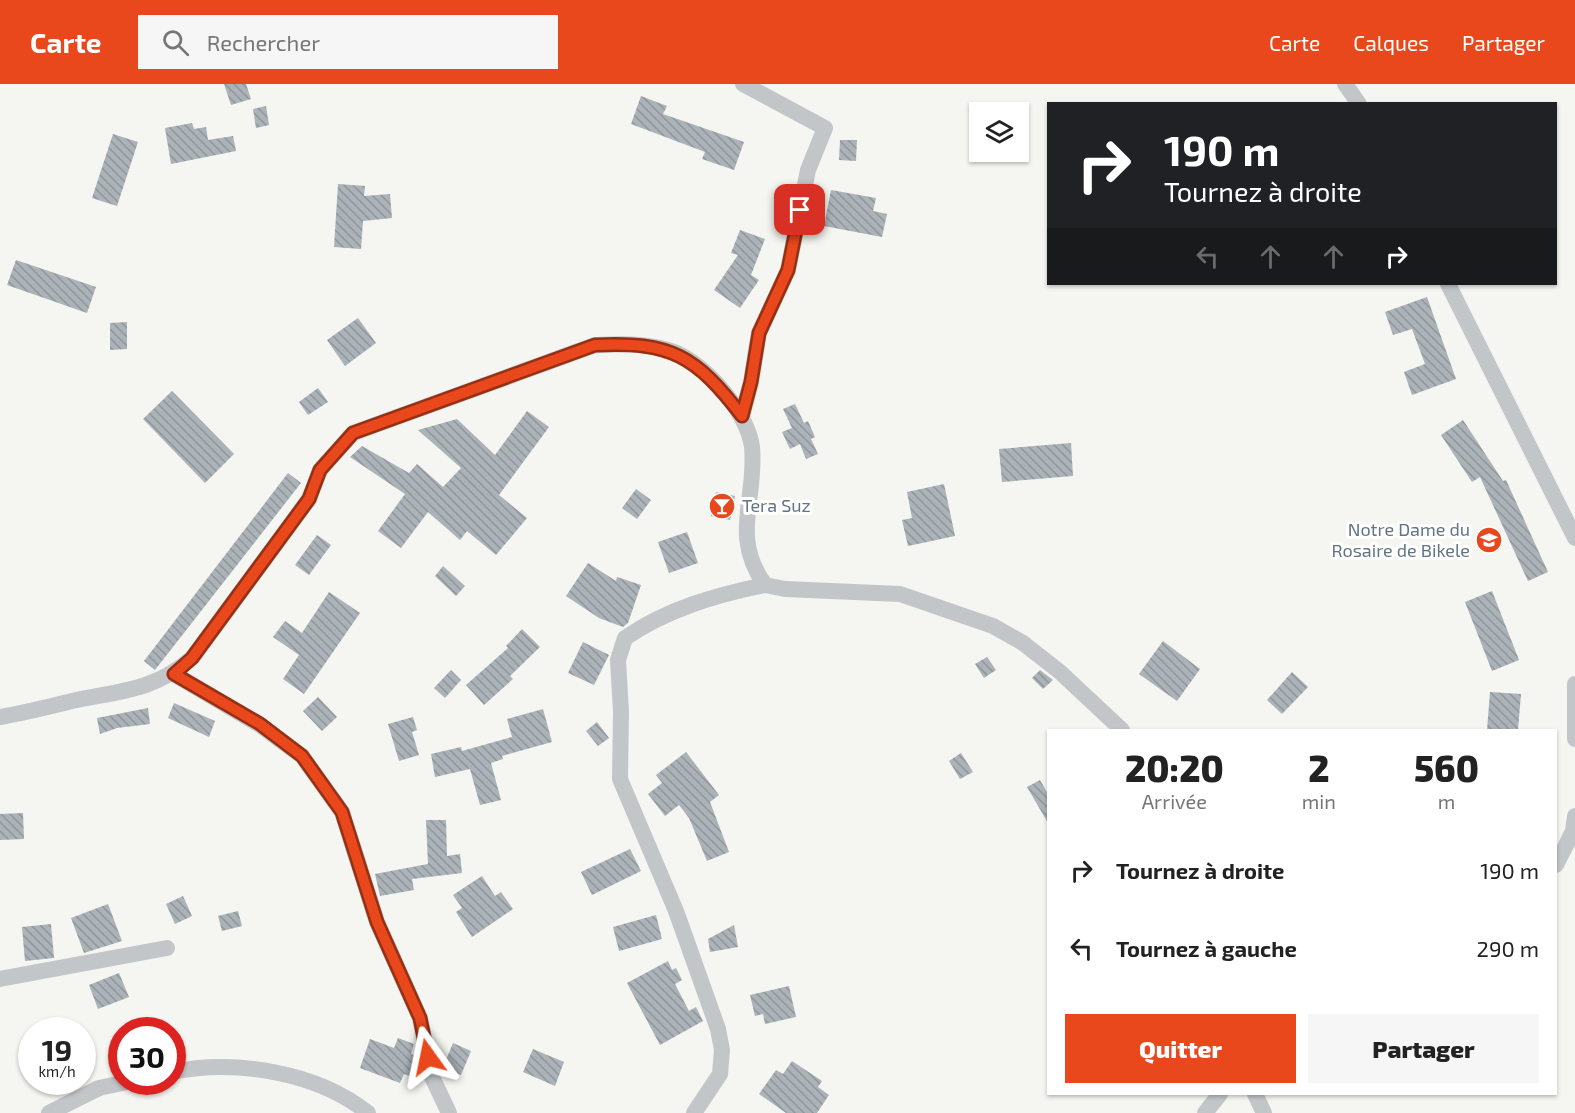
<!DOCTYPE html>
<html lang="fr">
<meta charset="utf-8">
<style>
:root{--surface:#fff;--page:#f6f6f6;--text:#222;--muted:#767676;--accent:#e9481c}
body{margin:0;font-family:"Exo 2",sans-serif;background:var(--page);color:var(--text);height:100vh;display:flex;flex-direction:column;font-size:22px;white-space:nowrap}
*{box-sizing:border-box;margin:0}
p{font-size:20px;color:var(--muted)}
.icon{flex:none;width:33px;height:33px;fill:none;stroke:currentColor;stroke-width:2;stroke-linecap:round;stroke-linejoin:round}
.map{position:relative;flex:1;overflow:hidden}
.sheet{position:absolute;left:1047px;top:645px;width:510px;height:366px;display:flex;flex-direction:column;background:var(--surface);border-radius:0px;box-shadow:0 2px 4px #0004}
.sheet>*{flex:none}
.banner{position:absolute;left:1047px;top:18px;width:510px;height:183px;border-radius:0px;box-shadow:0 2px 4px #0004;background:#202124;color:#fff;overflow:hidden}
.buttons{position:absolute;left:969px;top:18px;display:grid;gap:12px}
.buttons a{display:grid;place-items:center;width:60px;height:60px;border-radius:0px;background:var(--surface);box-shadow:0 2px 4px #0004;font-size:30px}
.speed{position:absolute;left:18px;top:933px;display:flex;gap:12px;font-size:30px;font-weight:700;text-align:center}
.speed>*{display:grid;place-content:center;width:78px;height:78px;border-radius:50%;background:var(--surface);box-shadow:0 2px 4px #0004;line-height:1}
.speed small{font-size:15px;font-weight:400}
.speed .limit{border:9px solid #d22;background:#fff;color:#111}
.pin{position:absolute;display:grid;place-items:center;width:51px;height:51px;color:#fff;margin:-26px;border-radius:12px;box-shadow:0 3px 9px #0006}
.me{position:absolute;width:66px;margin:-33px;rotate:348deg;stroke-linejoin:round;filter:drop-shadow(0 0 4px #0008)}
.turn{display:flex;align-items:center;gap:21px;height:126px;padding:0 18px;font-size:27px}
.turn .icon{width:78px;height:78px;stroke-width:2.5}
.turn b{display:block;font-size:42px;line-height:51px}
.lanes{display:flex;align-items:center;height:57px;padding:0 18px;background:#0003;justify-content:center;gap:30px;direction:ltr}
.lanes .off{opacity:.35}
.eta{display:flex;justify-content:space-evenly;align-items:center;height:102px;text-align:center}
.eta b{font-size:36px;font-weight:800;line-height:42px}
.button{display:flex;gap:12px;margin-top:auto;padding:12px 18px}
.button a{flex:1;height:69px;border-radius:0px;background:var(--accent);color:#fff;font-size:24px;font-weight:800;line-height:69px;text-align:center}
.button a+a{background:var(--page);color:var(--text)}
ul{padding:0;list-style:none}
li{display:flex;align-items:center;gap:18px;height:78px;padding:0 18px}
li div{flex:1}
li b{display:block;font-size:22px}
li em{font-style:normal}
header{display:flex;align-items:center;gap:36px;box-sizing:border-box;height:84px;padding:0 30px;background:var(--accent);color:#fff}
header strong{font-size:28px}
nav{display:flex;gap:33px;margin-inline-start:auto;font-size:21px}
.search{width:420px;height:54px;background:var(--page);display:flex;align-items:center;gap:15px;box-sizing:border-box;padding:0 21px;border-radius:0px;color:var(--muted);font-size:22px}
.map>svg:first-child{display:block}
.building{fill:url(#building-back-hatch)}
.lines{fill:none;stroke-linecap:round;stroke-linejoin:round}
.minor{stroke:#c2c6c9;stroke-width:16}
.route-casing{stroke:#972f12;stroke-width:15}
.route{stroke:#e9481c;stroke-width:10}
.labels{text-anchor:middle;stroke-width:6;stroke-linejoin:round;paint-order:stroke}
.poi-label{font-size:18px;fill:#637583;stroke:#fff;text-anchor:start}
</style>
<header>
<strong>Carte</strong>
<div class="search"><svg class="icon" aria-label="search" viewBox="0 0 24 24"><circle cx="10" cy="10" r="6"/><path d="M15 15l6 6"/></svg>Rechercher</div>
<nav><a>Carte</a><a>Calques</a><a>Partager</a></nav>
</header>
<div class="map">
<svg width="1575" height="1029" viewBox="0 0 1575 1029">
<defs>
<pattern id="building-back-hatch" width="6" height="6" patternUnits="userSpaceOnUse" patternTransform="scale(1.5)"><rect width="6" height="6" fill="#abb3b8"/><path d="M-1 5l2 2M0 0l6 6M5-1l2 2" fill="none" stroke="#8f969b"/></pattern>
</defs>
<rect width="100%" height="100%" fill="#f5f5f1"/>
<g class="building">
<path d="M224,0H246L251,15L231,21Z"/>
<path d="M641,12L667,22L663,30L744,58L734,86L702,75L705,68L631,40Z"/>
<path d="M266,22L269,41L256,44L253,25Z"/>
<path d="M192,39L194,45L206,43L208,56L233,52L236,67L171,80L165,44Z"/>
<path d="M113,50L138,58L117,122L92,114Z"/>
<path d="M840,56H857L856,77L839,76Z"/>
<path d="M338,100L365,102L364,112L390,110L392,134L363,137L361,165L334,163Z"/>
<path d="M831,106L876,114L873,127L887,130L882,153L824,142Z"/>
<path d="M740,146L765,155L751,191L759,196L740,224L714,206L738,171L731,169Z"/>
<path d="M16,176L96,203L87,229L7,201Z"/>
<path d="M1427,213L1456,295L1412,311L1404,288L1425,280L1412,245L1393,251L1385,228Z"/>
<path d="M358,234L376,259L345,282L327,256Z"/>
<path d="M127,238V265L110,266V239Z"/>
<path d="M318,304L328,318L308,331L299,318Z"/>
<path d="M172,307L234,370L205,399L143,335Z"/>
<path d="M795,320L804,339L808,337L815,353L811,355L818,370L806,375L800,360L790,365L782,348L792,344L783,325Z"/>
<path d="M527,327L549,343L499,411L527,434L496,471L467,447L460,456L428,428L401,464L378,447L405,410L350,373L362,362L409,389L417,380L443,403L461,384L418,346L457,335L495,371Z"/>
<path d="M1463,336L1503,397L1506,396L1548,488L1528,497L1480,393L1472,398L1441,351Z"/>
<path d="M1071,359L1073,392L1002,398L999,365Z"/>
<path d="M288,389L301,399L155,586L144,577Z"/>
<path d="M944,400L955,452L908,462L902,436L912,434L907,408Z"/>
<path d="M636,405L651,416L637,435L622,424Z"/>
<path d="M716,408L735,412L730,436L711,432Z"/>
<path d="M687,448L698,479L669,489L658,458Z"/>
<path d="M317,451L331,461L309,491L295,481Z"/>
<path d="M588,479L616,497L617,493L641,501L628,539L623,543L599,534L566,512Z"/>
<path d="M443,482L465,502L456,512L435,492Z"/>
<path d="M1492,507L1519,576L1492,587L1465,518Z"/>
<path d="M329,508L360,529L304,610L283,595L299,571L273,553L285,537L302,549Z"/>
<path d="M522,545L540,563L510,592L513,595L484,621L466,601L508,564L506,562Z"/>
<path d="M1163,557L1200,585L1177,617L1139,590Z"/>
<path d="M583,558L609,571L594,601L568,589Z"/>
<path d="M987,573L996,586L984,594L975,580Z"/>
<path d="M451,586L461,596L445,614L434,604Z"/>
<path d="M1040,586L1053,596L1043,605L1032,594Z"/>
<path d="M1292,588L1308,603L1282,630L1267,616Z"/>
<path d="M1490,608L1521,610L1518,646H1487Z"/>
<path d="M318,613L337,633L322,647L303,627Z"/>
<path d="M174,619L215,637L209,653L168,634Z"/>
<path d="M148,624L150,640L117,644L100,650L97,634Z"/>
<path d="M543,625L552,658L502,672L503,675L491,679L501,716L480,721L470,685L435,693L431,670L461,663L462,667L512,653L507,635Z"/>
<path d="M413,633L417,646L412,648L419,671L399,677L388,640Z"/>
<path d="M597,638L609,654L598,662L586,647Z"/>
<path d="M686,668L719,711L710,718L729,768L707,777L689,734L679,721L665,732L648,710L662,699L656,691Z"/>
<path d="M961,669L973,688L960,695L949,677Z"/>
<path d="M1040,696L1048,710V739L1027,703Z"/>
<path d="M23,729L24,755L0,756V730Z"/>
<path d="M426,736H446L447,772L460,770L462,789L412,795L414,806L380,812L375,790L428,780Z"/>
<path d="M630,765L641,787L592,811L581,788Z"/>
<path d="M482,792L495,812L501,808L513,825L472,853L456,828L462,824L453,811Z"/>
<path d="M183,812L192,832L175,840L166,820Z"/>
<path d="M108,820L122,857L84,869L71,834Z"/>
<path d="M238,827L242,842L222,847L218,832Z"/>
<path d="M656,831L662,855L619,867L613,843Z"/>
<path d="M51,840L54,874L25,877L22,843Z"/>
<path d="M734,841L738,863L710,868L708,855Z"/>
<path d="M668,877L672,886L676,884L682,896L675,900L689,927L696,923L703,937L660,961L627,899Z"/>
<path d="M119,889L129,913L98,925L89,901Z"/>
<path d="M789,902L796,933L765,940L763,930L755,932L750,911Z"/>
<path d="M398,954L414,960L411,970L417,972L420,988L418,995L404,990L400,999L360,984L370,955L394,964Z"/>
<path d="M453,959L471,967L461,991L443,983Z"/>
<path d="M533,965L564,978L555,1002L523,988Z"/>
<path d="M792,977L822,997L818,1003L829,1011L817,1029H786L759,1010L776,986L783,990Z"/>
</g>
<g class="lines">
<g class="minor">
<path d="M1345,0L1359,20"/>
<path d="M1448,200L1575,454"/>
<path d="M742,332L751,298L759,249L788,186L808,86L825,44L743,0"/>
<path d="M174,590L260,641L302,672L342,728L377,838L420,934L432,993L449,1029"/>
<path d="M1575,600V655"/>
<path d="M0,633C24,629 48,623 72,617C119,607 154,607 192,574L309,415L320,386L353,349L595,261C620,260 643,259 668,266C702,275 748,328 752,363C757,415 730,452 765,501L785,505L900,510L993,542L1023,559L1060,588L1122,646"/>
<path d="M1556,781L1573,747L1575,732"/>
<path d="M0,895L167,864"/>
<path d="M172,988C235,975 317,988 368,1029"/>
<path d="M1255,1010L1264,1029"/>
<path d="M49,1029L99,1004L127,998"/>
<path d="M694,1029L720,990L722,966L718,945L676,827L620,695L621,628L618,576L625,554C667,525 716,511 765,501"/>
<path d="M1205,1029L1220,1010"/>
</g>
</g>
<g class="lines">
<defs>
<path id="route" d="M428,973L420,934L377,838L342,728L302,672L260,640L174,590L192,574L309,415L320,386L353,349L595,261C671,257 696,272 742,332L751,298L759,249L788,186L800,126"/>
</defs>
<use href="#route" class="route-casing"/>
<use href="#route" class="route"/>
</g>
<defs>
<symbol id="bar-disc" viewBox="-11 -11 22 22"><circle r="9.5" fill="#e9481c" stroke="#fff"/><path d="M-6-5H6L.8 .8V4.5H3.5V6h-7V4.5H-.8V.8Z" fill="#fff"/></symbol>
<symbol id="school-disc" viewBox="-11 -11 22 22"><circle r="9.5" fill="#e9481c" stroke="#fff"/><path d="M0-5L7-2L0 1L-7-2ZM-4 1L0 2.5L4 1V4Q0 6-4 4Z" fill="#fff"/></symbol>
</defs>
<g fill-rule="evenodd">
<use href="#bar-disc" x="707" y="407" width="30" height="30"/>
<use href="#school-disc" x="1474" y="441" width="30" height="30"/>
</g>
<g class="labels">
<g class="poi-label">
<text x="742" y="428">Tera Suz</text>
<text x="1470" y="452" text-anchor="end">Notre Dame du<tspan x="1470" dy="21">Rosaire de Bikele</tspan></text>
</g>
</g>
</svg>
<div class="buttons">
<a><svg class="icon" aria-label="layers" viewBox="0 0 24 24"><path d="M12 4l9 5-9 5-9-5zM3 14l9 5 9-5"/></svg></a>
</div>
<div class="speed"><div>19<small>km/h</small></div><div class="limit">30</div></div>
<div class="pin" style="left:800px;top:126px;background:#d93025"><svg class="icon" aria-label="arrive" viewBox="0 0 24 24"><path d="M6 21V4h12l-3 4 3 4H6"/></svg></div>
<svg class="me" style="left:428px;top:973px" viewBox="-20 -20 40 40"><path d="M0-17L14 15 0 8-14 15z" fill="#e9481c" stroke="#fff" stroke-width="4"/></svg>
<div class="banner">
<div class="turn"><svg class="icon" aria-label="right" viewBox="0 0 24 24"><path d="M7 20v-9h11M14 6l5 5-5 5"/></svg><div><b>190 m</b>Tournez à droite</div></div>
<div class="lanes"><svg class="icon off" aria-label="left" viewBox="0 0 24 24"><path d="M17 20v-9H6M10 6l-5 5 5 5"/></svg><svg class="icon off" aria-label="ahead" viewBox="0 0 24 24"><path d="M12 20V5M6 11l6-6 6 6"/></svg><svg class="icon off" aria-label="ahead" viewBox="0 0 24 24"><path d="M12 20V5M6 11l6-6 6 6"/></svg><svg class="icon" aria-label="right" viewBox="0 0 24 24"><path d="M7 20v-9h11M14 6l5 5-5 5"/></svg></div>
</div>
<section class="sheet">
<div class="eta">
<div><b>20:20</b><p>Arrivée</p></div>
<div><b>2</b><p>min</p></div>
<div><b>560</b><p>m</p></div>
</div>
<ul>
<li><svg class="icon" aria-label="right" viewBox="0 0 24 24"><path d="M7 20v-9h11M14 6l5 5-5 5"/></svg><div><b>Tournez à droite</b></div><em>190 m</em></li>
<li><svg class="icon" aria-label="left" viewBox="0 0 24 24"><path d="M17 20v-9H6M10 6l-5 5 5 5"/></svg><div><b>Tournez à gauche</b></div><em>290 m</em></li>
</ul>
<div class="button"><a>Quitter</a><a>Partager</a></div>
</section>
</div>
